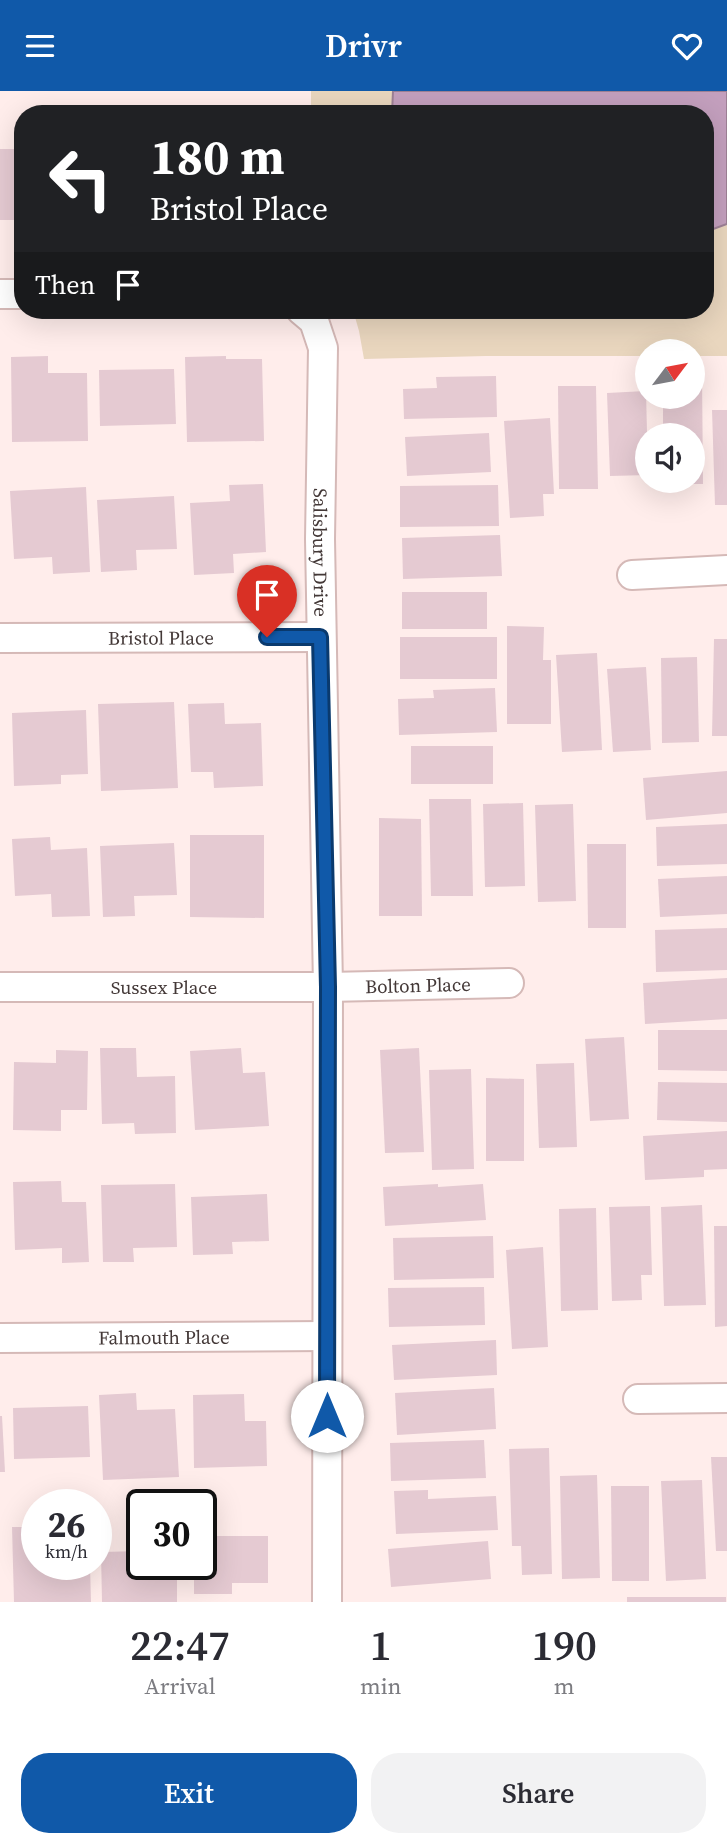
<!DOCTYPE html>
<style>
:root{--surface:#fff;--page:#f2f2f3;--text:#2b2b33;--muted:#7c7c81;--accent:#1059a9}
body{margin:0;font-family:"Source Serif 4",serif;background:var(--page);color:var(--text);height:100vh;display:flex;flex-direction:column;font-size:26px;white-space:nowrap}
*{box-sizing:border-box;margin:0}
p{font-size:23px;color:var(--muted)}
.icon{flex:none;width:38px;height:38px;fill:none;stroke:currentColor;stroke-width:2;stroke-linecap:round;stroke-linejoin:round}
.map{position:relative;height:1511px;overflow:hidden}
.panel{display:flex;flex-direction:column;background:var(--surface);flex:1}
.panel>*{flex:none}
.hud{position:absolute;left:14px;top:14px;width:700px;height:214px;border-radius:28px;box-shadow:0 7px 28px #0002;background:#202124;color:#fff;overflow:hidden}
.needle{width:46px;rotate:58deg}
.buttons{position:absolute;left:635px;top:248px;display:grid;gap:14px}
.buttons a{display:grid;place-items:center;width:70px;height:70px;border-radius:50%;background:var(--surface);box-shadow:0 7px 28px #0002;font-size:35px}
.speed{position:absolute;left:21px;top:1398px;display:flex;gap:14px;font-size:35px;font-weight:700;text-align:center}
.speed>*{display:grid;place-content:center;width:91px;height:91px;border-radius:50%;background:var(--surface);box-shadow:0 7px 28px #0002;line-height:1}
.speed small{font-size:18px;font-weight:400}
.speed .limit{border:4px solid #111;border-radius:10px;background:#fff;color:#111}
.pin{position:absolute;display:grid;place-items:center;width:60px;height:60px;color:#fff;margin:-72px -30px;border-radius:50% 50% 50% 0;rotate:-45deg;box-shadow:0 0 7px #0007}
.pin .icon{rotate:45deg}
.me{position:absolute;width:77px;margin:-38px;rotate:0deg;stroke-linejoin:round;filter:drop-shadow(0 0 5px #0008)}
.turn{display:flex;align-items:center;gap:24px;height:147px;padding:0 21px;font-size:32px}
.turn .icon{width:91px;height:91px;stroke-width:2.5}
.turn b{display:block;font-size:49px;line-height:60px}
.then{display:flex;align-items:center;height:66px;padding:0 21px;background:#0003;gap:14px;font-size:26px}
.eta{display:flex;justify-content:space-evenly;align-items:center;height:119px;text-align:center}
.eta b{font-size:42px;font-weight:600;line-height:49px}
.button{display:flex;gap:14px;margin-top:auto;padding:14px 21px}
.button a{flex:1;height:80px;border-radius:28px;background:var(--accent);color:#fff;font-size:28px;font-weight:600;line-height:80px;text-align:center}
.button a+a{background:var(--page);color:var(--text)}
header{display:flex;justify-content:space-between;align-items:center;height:91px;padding:0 21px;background:var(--accent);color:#fff;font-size:32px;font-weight:600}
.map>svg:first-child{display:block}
.green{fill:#e9d6be}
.water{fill:#c39fbd;stroke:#9d8095;stroke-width:2}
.building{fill:#e5cad2}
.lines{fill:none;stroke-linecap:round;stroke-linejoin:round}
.minor-casing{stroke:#d5b9b7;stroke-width:32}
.minor{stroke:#fff;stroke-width:28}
.route-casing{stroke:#0a3a6e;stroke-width:18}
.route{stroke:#1059a9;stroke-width:12}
.labels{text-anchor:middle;stroke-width:7;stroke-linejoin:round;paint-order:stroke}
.street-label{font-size:19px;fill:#433837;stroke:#fff}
</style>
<header><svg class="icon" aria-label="menu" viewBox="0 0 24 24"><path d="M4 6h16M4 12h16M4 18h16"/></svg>Drivr<svg class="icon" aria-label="heart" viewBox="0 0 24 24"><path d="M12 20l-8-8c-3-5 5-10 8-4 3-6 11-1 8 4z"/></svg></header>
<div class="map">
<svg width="727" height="1511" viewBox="0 0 727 1511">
<rect width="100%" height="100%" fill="#ffedeb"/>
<g class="green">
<path d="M311,0H393L392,23H311Z"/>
<path d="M727,133V265H693V261H648L647,265H486L364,268L359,240L353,219H705V141Z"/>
</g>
<path class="water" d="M393,0H727V133L705,141V23H520L516,17L487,18L484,23H392Z"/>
<g class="building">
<path d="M0,58H14L15,129H0Z"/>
<path d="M48,265V282H87L88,350L12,351L11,266Z"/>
<path d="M226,265V268H262L264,350L187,351L185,266Z"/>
<path d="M174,278L176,333L100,335L99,279Z"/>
<path d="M693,282H702L703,393H663V390H693V345H663V306H693Z"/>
<path d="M496,285L497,326L404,328L403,298L437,297L436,286Z"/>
<path d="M558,295H596L598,398H559Z"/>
<path d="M646,300L648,384L610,385L607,302Z"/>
<path d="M712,319H727V414H715Z"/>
<path d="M550,327L554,403H543L544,425L510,427L504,330Z"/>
<path d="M489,342L491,381L407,385L405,346Z"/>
<path d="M263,393L266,461L233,463L234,482L194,484L190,412L230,410L229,394Z"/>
<path d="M498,394L499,435L400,436V395Z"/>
<path d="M86,396L90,481L53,483L52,466L14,468L10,400Z"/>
<path d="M174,405L177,458L136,459L137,479L101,481L97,409Z"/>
<path d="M500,444L502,485L403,488L402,447Z"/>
<rect x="402" y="501" width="85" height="37"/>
<path d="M507,535L544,536L543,569H551V633H507Z"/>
<rect x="400" y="546" width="97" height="42"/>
<path d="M714,548H727V645H712Z"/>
<path d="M597,562L602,659L562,661L556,564Z"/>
<path d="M697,566L699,651L662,652L661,567Z"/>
<path d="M646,576L651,659L613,661L607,578Z"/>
<path d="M495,597L497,641L399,644L398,608L434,607L433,599Z"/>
<path d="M174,611L178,697L101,700L98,613Z"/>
<path d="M224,612L225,633L261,632L263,695L214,697L213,681H191L188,613Z"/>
<path d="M86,619L88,683L61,684V693L14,695L12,622Z"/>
<rect x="411" y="655" width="82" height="38"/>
<path d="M727,680V722L646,729L643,687Z"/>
<path d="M429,708H471L473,805H431Z"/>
<path d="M523,712L525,795L485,796L483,713Z"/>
<path d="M573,713L576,810L538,811L535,714Z"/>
<path d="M379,727L421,728L422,825H379Z"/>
<path d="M727,733V773L657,775L656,736Z"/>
<path d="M190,744H264V827L190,826Z"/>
<path d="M50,746L51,759L87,757L90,825L52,826L51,803L15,805L12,748Z"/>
<path d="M174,752L177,804L134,805L135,825L103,826L100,755Z"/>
<path d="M587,753H626V837H588Z"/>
<path d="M727,785V823L660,826L658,788Z"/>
<path d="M727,837V879L656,881L655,839Z"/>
<path d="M727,887V928L645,933L643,892Z"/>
<path d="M658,939H727V980L658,979Z"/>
<path d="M624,946L629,1028L590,1030L585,948Z"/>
<path d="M100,957H136L137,986L175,985L176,1042L135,1043L134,1032L102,1033Z"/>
<path d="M241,957L243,982L265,981L269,1035L195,1039L190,960Z"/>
<path d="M419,957L424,1061L385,1062L380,959Z"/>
<path d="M56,959L88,960L87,1019H61V1040L13,1039L14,971L56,972Z"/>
<path d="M574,972L577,1056L539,1057L536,973Z"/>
<path d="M471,978L474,1078L432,1079L429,979Z"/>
<path d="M486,987L524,988V1070H486Z"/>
<path d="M658,991L727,992V1031L657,1029Z"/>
<path d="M727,1040V1078L704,1079V1086L645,1089L643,1045Z"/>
<path d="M61,1090L62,1111H86L89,1171L62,1172V1157L15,1159L13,1091Z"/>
<path d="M175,1093L177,1156L133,1157L134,1171H103L101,1094Z"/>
<path d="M438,1093V1096L483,1093L486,1129L385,1135L383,1096Z"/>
<path d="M267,1103L269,1150L232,1151L233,1163L193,1164L191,1106Z"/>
<path d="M702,1114L706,1214L664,1215L661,1116Z"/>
<path d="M650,1115L652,1184H641L642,1209L612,1210L609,1116Z"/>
<path d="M596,1117L598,1219L561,1220L559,1118Z"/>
<path d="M714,1135H727V1235L715,1236Z"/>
<path d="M493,1145L494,1187L394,1189L393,1147Z"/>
<path d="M543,1156L548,1256L512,1258L506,1159Z"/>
<path d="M484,1196L485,1234L389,1236L388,1197Z"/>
<path d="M496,1249L497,1284L394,1289L392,1254Z"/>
<path d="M494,1297L496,1338L397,1344L395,1302Z"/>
<path d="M136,1302L137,1319L175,1318L179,1386L103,1389L99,1304Z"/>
<path d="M244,1303L245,1330H266L267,1375L194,1377L193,1304Z"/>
<path d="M88,1315L90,1366L14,1368L13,1317Z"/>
<path d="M0,1325H2L5,1381H0Z"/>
<path d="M484,1349L486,1387L391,1390L390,1352Z"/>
<path d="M549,1357L552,1483L522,1484L521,1455H512L509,1358Z"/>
<path d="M711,1366H727V1460H716Z"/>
<path d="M597,1384L600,1487L562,1488L560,1385Z"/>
<path d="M702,1389L706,1488L666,1490L661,1390Z"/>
<path d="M611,1395H649V1490H612Z"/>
<path d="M428,1399V1408L496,1405L498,1439L396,1443L394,1400Z"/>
<path d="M12,1436H37V1474H90L91,1511H14Z"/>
<path d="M201,1445H268V1492H232V1503H194V1474H201Z"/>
<path d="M488,1450L491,1488L391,1496L388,1458Z"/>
<path d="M142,1460V1474H177V1511H102L101,1461Z"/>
<rect x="627" y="1506" width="99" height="5"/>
</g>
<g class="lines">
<defs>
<g id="minor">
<path d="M0,203H23"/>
<path id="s1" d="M301,219L314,230L323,257L320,448L328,896L327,1511"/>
<path d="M632,484L727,479"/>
<path id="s2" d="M0,547L320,546"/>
<path id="s3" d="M0,896H328L509,892"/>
<path id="s4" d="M0,1247L327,1245"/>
<path d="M638,1308L727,1307"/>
</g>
</defs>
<use href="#minor" class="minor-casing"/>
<use href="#minor" class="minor"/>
</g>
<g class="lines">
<defs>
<path id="route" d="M267,546H320L328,896L327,1325"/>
</defs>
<use href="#route" class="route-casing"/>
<use href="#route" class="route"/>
</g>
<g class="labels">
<g class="street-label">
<text dy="7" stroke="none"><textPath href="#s1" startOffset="250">Salisbury Drive</textPath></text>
<text dy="7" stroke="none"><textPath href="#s2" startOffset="161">Bristol Place</textPath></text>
<text dy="7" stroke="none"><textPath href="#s3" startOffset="418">Bolton Place</textPath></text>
<text dy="7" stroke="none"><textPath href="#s3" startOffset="164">Sussex Place</textPath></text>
<text dy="7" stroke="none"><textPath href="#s4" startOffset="164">Falmouth Place</textPath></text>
</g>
</g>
</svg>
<div class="buttons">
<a><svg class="needle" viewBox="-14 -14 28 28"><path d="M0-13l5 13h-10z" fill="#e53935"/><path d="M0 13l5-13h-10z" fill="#7c7c81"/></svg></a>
<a><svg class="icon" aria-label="sound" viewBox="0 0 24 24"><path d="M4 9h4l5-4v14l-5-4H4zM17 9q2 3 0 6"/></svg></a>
</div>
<div class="speed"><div>26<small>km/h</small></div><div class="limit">30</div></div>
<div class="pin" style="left:267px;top:546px;background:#d93025"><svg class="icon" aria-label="arrive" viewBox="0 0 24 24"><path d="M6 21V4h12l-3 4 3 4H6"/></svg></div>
<svg class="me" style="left:327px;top:1325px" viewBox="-20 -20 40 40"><circle r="19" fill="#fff"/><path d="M0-13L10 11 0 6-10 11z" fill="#1059a9"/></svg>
<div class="hud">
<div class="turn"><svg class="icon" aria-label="left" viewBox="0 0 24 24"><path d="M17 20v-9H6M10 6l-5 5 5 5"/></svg><div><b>180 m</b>Bristol Place</div></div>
<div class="then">Then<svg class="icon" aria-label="arrive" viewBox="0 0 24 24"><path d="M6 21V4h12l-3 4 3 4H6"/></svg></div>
</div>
</div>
<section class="panel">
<div class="eta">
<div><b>22:47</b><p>Arrival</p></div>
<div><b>1</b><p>min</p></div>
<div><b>190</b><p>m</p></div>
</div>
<div class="button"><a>Exit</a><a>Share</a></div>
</section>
